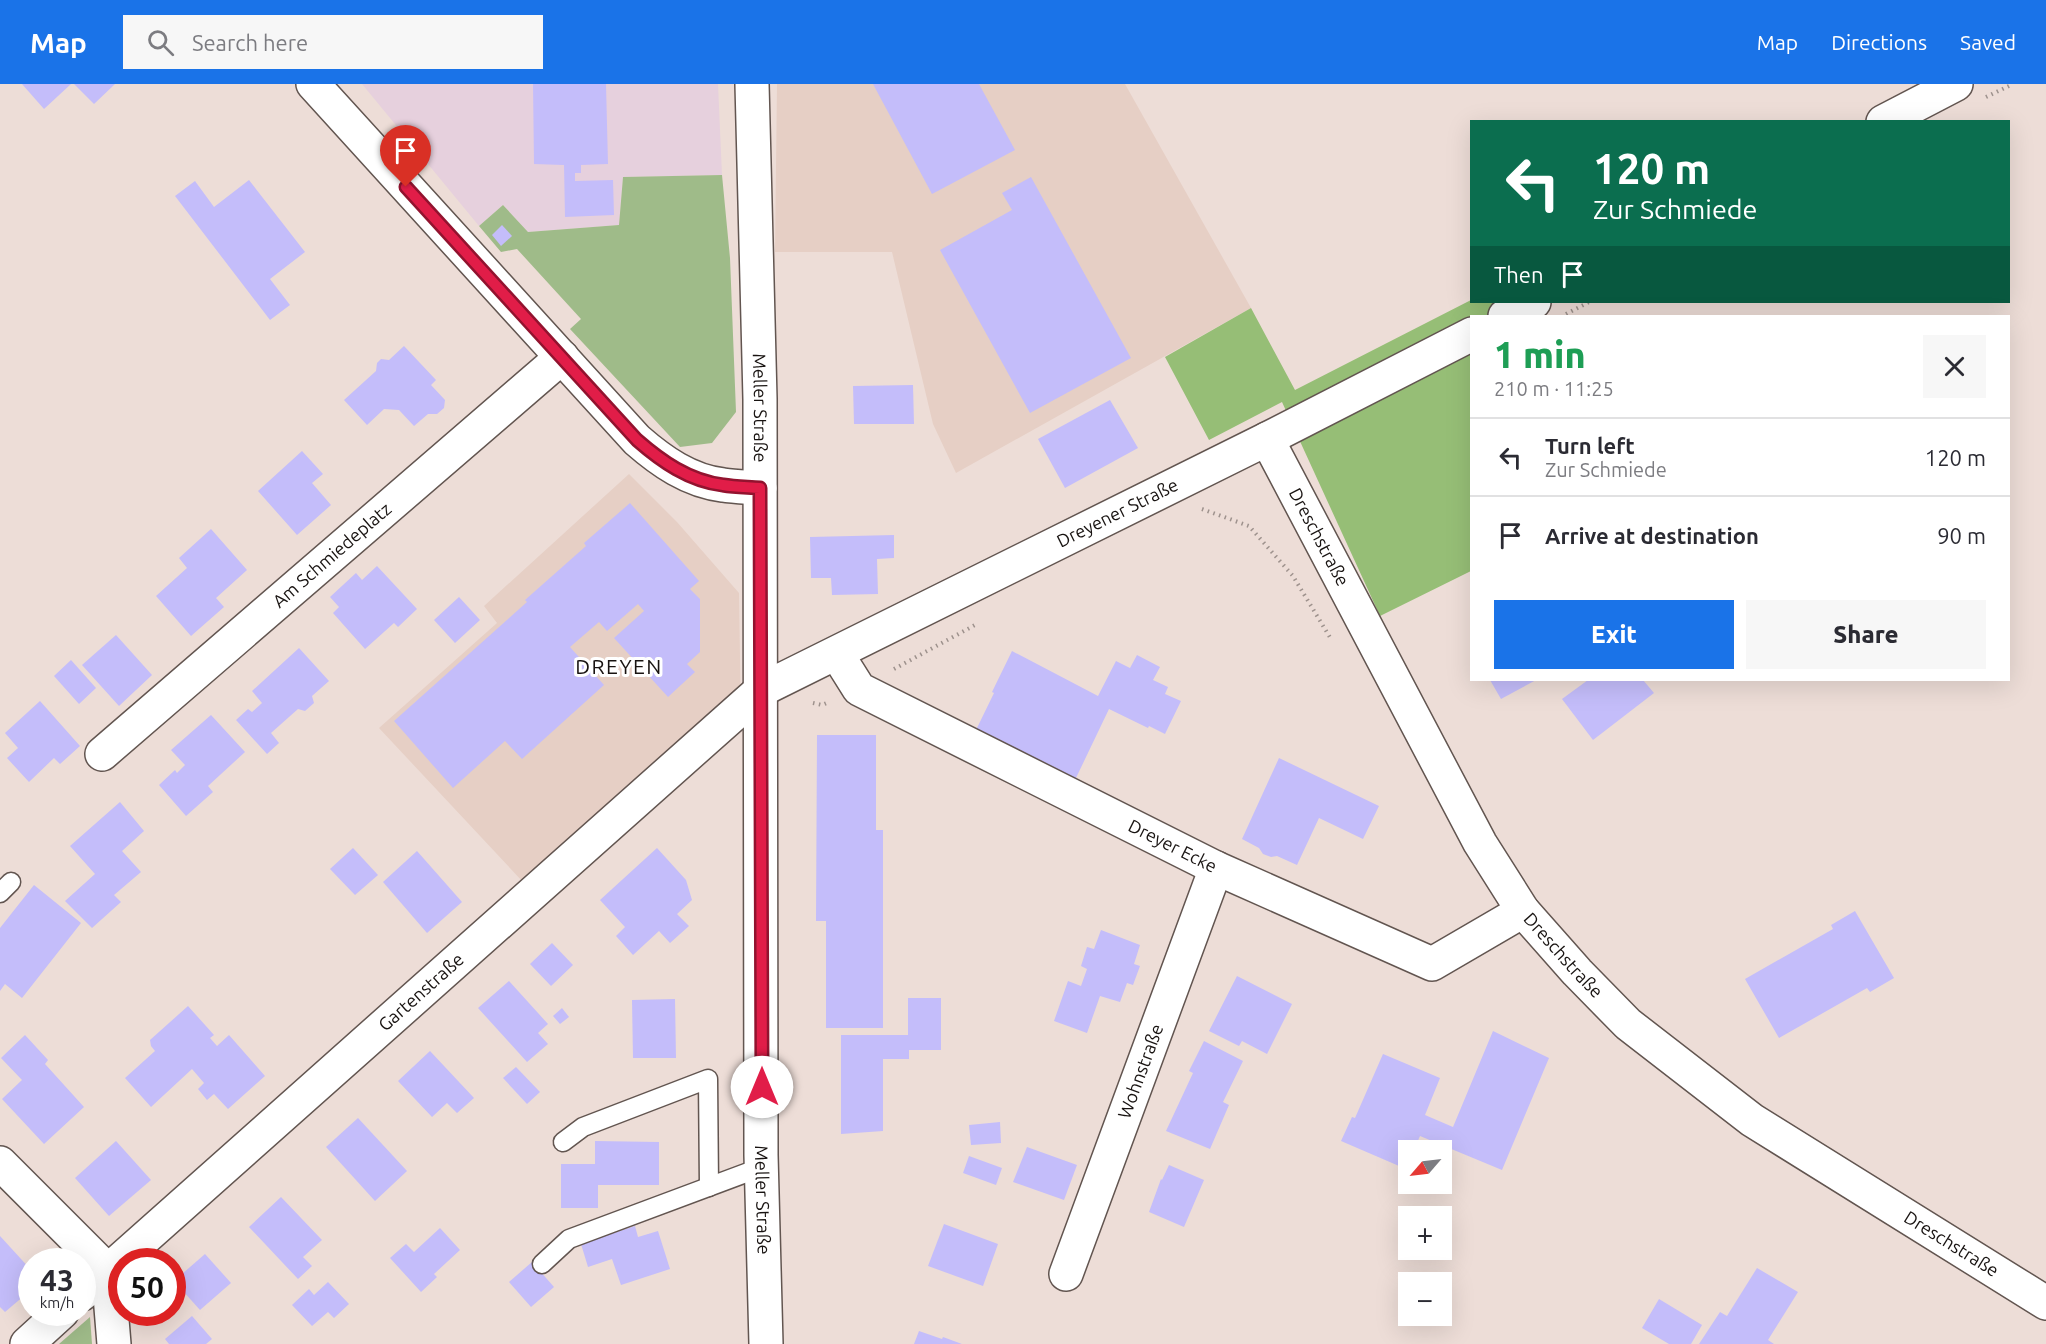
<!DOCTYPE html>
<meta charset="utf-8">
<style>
:root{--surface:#fff;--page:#f7f7f7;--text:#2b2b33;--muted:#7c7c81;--line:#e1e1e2;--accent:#1a73e8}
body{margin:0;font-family:Ubuntu,sans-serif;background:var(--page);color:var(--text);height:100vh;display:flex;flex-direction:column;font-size:22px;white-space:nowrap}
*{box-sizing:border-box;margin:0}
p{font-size:20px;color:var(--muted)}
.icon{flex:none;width:33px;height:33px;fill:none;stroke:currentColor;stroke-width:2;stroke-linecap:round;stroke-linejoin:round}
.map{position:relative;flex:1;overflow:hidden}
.details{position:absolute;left:1470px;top:231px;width:540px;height:366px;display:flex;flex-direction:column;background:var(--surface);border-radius:0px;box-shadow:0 6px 24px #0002}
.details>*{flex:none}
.guide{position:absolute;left:1470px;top:36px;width:540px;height:183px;border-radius:0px;box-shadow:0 6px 24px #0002;background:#0b6e4f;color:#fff;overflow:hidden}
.needle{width:39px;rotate:242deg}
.fabs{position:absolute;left:1398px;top:1056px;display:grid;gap:12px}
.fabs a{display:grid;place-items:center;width:54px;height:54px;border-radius:0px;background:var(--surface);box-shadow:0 6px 24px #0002;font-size:30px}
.speed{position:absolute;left:18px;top:1164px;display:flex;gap:12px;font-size:30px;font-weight:700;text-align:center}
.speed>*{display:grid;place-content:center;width:78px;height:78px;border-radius:50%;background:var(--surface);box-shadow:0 6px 24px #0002;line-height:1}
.speed small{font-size:15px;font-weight:400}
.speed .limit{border:9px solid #d22;background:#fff;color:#111}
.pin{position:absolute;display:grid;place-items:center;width:51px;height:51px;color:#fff;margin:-62px -26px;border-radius:50% 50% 50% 0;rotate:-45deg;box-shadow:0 0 6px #0007}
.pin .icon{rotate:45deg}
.me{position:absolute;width:66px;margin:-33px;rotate:0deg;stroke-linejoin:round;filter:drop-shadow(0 0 4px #0008)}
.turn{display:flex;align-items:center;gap:21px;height:126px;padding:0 24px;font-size:27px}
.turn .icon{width:78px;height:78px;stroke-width:2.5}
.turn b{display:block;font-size:42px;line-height:51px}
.then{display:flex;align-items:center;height:57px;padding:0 24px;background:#0003;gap:12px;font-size:22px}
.round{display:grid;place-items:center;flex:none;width:63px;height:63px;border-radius:0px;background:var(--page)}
.head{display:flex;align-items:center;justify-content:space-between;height:102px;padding:0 24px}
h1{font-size:36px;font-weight:800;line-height:45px;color:#1e9e55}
.cta{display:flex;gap:12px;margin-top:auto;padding:12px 24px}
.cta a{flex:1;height:69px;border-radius:0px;background:var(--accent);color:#fff;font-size:24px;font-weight:800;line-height:69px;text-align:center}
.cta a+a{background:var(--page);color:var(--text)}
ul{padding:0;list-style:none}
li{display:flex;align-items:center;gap:18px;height:78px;padding:0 24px;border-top:2px solid var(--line)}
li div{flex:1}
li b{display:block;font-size:22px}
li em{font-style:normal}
header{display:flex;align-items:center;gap:36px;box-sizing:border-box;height:84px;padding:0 30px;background:var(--accent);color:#fff}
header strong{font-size:28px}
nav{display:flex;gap:33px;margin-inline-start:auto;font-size:21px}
.search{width:420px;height:54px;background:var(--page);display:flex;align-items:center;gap:15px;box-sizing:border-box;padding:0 21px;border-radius:0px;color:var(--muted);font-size:22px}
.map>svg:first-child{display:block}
.built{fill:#e6cfc5}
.education{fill:#e6d0dd}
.green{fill:#9fbb89}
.forest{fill:#96be76}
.building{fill:#c4bdfa}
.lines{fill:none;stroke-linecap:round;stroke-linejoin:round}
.service-casing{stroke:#625550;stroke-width:21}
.minor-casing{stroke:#625550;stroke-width:36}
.tertiary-casing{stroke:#625550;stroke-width:36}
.secondary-casing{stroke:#625550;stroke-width:36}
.path{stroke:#9e928d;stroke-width:4;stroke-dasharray:1.5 4.5;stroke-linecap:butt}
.service{stroke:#fff;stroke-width:18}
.minor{stroke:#fff;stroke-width:33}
.tertiary{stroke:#fff;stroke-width:33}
.secondary{stroke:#fff;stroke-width:33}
.route-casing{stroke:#92132f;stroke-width:15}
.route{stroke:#e11d48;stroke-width:10}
.labels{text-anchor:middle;stroke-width:6;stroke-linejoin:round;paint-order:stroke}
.street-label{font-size:18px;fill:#181311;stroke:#fff}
.quarter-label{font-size:21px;letter-spacing:1.5px;fill:#181311;stroke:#fff}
</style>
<header>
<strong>Map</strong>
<div class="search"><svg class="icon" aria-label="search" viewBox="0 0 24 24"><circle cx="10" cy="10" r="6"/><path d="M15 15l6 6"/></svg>Search here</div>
<nav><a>Map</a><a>Directions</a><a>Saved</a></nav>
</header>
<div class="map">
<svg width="2046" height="1260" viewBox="0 0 2046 1260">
<rect width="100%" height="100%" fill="#edddd7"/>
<g class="built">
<path d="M777,0H1125L1251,224L956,389L933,340L892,168H775Z"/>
<path d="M629,390L677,438L739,509L741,638L538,814L379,644L497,539L484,522Z"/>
</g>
<path class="education" d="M362,0H718L722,91L623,93L619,141L528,148L503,121L479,142Z"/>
<g class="green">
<path d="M722,91L730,174L736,328L712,359L680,363L570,245L581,235L517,165L501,168L479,142L503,121L528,148L619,141L623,93Z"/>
<path d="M90,1233L92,1260H59Z"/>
</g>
<path class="forest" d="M1471,216L1495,218L1502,232H1472L1471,487L1380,532L1282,318L1209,356L1165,273L1251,224L1295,306Z"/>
<g class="building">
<path d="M22,0H71L44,25Z"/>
<path d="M74,0H115L94,20Z"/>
<path d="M533,0H606L608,80L581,81V89H575V97L613,96L614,131L565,133L564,81L534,80Z"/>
<path d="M873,0H979L1015,66L932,110Z"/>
<path d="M1031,93L1131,274L1030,329L940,166L1012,126L1002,109Z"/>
<path d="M249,96L305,168L270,195L290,221L270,236L175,112L195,97L214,123Z"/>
<path d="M502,141L512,152L501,162L492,151Z"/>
<path d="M404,262L436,296L431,301L445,316L444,324L437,330H428L414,342L399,326L384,325L367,341L344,316L376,287L377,279L381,275L389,276Z"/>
<path d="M913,301L914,340H854L853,302Z"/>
<path d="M1110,316L1138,364L1065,404L1038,355Z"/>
<path d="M302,367L323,390L312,399L331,421L297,451L258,407Z"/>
<path d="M630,419L699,497L690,505L700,515V568L687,580L695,588L668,613L614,554L644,527L638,520L607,547L599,538L570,563L604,601L522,675L505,657L453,704L394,637L527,518L525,516L586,462L584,459Z"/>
<path d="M211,445L247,486L216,514L224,523L191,552L156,512L187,484L179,474Z"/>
<path d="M894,451V474L877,475L878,510L832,511L831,494H811L810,453Z"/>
<path d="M377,482L417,525L398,543L394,539L365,565L333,529L339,523L330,513L356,489L362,496Z"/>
<path d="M459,513L480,536L455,559L434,536Z"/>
<path d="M116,551L152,591L119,622L82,581Z"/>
<path d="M299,564L329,597L312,612L314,619L305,627L298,625L271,649L279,659L267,670L236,636L248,625L252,628L262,619L252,607Z"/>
<path d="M1012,567L1098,612L1116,577L1130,584L1137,571L1160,583L1153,596L1168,603L1165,610L1181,617L1165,650L1149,642L1148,644L1109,625L1075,696L976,646L994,609L992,608Z"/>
<path d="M71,576L96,604L79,620L54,592Z"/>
<path d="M1490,596H1536L1501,615Z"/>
<path d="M1588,596H1643L1654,609L1593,656L1562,615Z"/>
<path d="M40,617L80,662L60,680L54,674L29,698L7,674L18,664L5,649Z"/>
<path d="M211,631L245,668L208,702L213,708L186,732L159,701L175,686L177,689L185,681L171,666Z"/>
<path d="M817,651H876V746H883V944H826V837H816Z"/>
<path d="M1279,674L1379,722L1363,755L1319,734L1297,781L1277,772L1271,773L1263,770L1259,764L1242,755Z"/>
<path d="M120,718L144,747L122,767L141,788L114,811L121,818L92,844L65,817L95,790L70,762Z"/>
<path d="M353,764L378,791L355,811L330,785Z"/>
<path d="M657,764L686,796L692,816L677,830L689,842L670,859L659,847L633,871L616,852L625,843L600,816Z"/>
<path d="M417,767L462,818L427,849L383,798Z"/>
<path d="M34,801L81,839L22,914L5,900L0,907V844Z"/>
<path d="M1855,827L1894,894L1870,908L1867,904L1779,954L1745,895L1833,845L1831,841Z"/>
<path d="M1101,846L1140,861L1134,880L1140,882L1133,901L1127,899L1120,918L1100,912L1087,949L1054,937L1068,897L1081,902L1087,885L1081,882L1087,863L1094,865Z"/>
<path d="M552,859L573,881L551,902L530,880Z"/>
<path d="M1237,892L1292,920L1267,970L1242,957L1239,962L1209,947Z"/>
<path d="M509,897L548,940L538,949L548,960L527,978L478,924Z"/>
<path d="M908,914H941V966H909V975H883V1047L841,1050V951H908Z"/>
<path d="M675,915L676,974H633L632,916Z"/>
<path d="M188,922L214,951L210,954L217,962L229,951L265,992L228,1025L214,1010L207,1016L198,1005L204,999L192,985L151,1023L125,994L155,967L151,962L150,956Z"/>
<path d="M562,924L569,933L560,940L553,932Z"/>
<path d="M1493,947L1549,974L1502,1086L1420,1052L1414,1066H1408V1079L1406,1085L1341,1057L1352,1033L1355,1034L1383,970L1440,994L1425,1031L1453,1043Z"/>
<path d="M25,951L48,976L45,980L84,1023L44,1060L2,1015L22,996L1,974Z"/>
<path d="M1204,957L1243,977L1223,1018L1229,1021L1210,1065L1166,1047L1193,989L1189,987Z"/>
<path d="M430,967L474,1014L457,1029L447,1019L432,1033L398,997Z"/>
<path d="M516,983L540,1008L527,1020L503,994Z"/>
<path d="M358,1034L407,1087L375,1117L326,1063Z"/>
<path d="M1000,1038L1001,1059L971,1061L969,1041Z"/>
<path d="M116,1057L151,1096L109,1132L75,1094Z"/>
<path d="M595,1057L659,1058V1101H598V1124H561V1080H595Z"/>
<path d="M1027,1063L1077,1081L1064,1116L1013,1098Z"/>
<path d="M969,1072L1002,1084L996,1101L963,1089Z"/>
<path d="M1169,1081L1204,1096L1184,1143L1149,1128L1161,1095L1162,1096Z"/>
<path d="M281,1113L322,1156L303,1173L312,1182L298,1195L249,1143Z"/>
<path d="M944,1140L998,1160L983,1202L928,1182Z"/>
<path d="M635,1142L638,1153L658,1147L670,1185L621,1201L612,1175L588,1183L581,1160Z"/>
<path d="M440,1144L460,1166L434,1190L437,1193L421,1208L390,1174L406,1160L414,1168Z"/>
<path d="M0,1152L32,1187V1205L5,1228L0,1223Z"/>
<path d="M205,1170L231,1199L200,1226L174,1197Z"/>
<path d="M532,1178L554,1203L531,1223L509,1198Z"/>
<path d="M1757,1184L1798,1208L1768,1256L1774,1260H1699L1720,1228L1727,1232Z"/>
<path d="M328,1198L349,1220L334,1234L328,1228L312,1242L292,1221L309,1205L314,1211Z"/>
<path d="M1659,1215L1702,1241L1691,1260H1669L1642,1244Z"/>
<path d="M192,1232L212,1255L206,1260H169L165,1255Z"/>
<path d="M919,1247L942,1255L943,1253L962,1260H914Z"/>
</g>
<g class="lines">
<defs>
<g id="service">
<path d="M0,809L11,798"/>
<path d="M563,1058L583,1043L708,995L709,1103"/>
<path d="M542,1180L569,1155L762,1083"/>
</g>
<g id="minor">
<path id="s1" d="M837,570L859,605L1216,784L1432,880L1523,827"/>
<path id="s2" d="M102,670L562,273"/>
<path d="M0,1079L108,1187"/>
<path d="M108,1187L114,1260"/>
<path id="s3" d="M1066,1190L1216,784"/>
<path id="s4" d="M82,1210L761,606"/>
<path d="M27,1260L62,1228"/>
</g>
<g id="tertiary">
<path d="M313,0L637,356C661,377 689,397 723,401C735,403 748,403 760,404"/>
<path d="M1883,38L1956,0"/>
<path d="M1505,232L1534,218"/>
<path id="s5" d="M1267,355L1480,759L1523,827L1577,888L1628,940L1752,1036L2046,1219"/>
<path id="s6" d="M761,606L1267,355L1472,250"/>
</g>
<g id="secondary">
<path id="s7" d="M752,0L760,315L761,1071L766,1260"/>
</g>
</defs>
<use href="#service" class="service-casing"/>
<use href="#minor" class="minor-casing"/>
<use href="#tertiary" class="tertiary-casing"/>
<use href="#secondary" class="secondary-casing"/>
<g class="path">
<path d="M1986,13L2013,0"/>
<path d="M1566,230L1589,218"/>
<path d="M1202,425L1249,442L1293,492L1331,555"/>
<path d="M894,585L975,541"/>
<path d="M813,619L822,621L829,618"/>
</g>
<use href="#service" class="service"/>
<use href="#minor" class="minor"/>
<use href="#tertiary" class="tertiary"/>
<use href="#secondary" class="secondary"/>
</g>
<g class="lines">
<defs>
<path id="route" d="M406,103L637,356C661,377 689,397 723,401C735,403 748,403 760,404L762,1003"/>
</defs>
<use href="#route" class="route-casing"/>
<use href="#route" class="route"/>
</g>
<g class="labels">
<g class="street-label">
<text dy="6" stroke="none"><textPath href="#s7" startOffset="324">Meller Straße</textPath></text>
<text dy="6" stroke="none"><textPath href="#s6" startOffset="398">Dreyener Straße</textPath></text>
<text dy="6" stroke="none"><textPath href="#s5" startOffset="111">Dreschstraße</textPath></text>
<text dy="6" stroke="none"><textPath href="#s2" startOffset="304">Am Schmiedeplatz</textPath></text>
<text dy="6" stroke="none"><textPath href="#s1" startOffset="392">Dreyer Ecke</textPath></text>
<text dy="6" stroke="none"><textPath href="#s5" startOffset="597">Dreschstraße</textPath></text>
<text dy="6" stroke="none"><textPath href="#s4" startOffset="454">Gartenstraße</textPath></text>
<text dy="6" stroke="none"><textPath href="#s3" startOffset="216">Wohnstraße</textPath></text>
<text dy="6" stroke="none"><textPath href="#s7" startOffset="1116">Meller Straße</textPath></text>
<text dy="6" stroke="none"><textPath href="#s5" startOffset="1083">Dreschstraße</textPath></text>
</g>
<g class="quarter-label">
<text x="619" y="590">DREYEN</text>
</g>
</g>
</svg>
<div class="fabs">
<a><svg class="needle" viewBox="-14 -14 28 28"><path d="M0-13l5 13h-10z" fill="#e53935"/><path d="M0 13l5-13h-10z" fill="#7c7c81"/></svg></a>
<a>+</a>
<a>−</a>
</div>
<div class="speed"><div>43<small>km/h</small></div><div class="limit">50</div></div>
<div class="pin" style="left:406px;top:103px;background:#d93025"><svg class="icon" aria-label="arrive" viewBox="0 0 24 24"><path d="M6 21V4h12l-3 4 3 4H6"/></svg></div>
<svg class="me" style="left:762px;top:1003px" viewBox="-20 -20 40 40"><circle r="19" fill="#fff"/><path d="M0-13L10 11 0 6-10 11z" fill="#e11d48"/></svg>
<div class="guide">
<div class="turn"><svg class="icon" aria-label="left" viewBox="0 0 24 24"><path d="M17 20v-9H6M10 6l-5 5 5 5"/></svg><div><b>120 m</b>Zur Schmiede</div></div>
<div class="then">Then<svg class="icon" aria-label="arrive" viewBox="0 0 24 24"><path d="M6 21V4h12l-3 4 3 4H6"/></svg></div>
</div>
<section class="details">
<div class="head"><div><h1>1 min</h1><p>210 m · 11:25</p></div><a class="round"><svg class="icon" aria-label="close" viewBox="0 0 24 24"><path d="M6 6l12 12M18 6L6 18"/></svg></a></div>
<ul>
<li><svg class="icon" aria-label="left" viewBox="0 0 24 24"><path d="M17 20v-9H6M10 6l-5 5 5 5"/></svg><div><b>Turn left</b><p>Zur Schmiede</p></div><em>120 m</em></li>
<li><svg class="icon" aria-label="arrive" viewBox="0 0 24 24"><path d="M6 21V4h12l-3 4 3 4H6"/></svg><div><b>Arrive at destination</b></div><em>90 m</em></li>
</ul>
<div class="cta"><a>Exit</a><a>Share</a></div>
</section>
</div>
